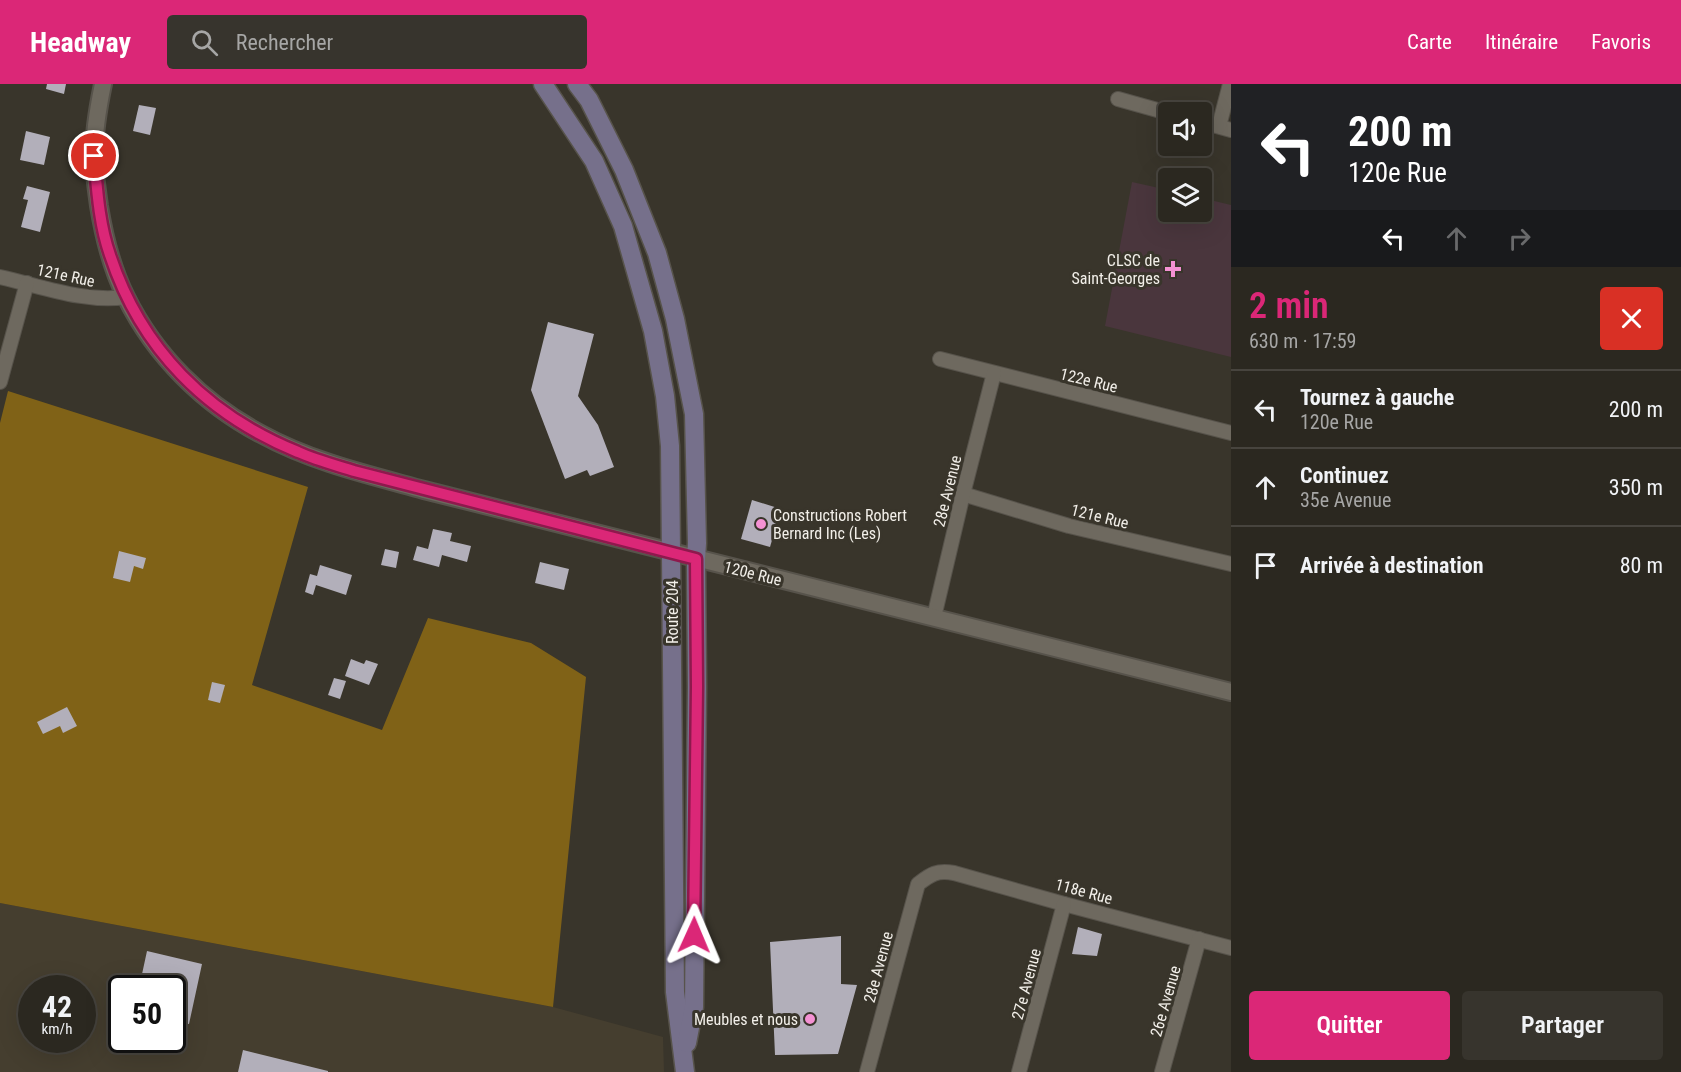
<!DOCTYPE html>
<html lang="fr">
<meta charset="utf-8">
<style>
:root{--surface:#2b2820;--page:#37342d;--text:#f1f3f6;--muted:#a6a6a5;--line:#47443e;--accent:#db2777}
body{margin:0;font-family:"Roboto Condensed",sans-serif;background:var(--page);color:var(--text);height:100vh;display:flex;flex-direction:column;font-size:22px;white-space:nowrap}
*{box-sizing:border-box;margin:0}
p{font-size:20px;color:var(--muted)}
.icon{flex:none;width:33px;height:33px;fill:none;stroke:currentColor;stroke-width:2;stroke-linecap:round;stroke-linejoin:round}
.map{position:relative;flex:1;overflow:hidden}
.sheet{display:flex;flex-direction:column;background:var(--surface);width:450px}
.sheet>*{flex:none}
.hud{background:#202124;color:#fff;overflow:hidden}
.buttons{position:absolute;left:1158px;top:18px;display:grid;gap:12px}
.buttons a{display:grid;place-items:center;width:54px;height:54px;border-radius:6px;background:var(--surface);box-shadow:0 6px 24px #0002,0 0 0 2px var(--line);font-size:30px}
.speed{position:absolute;left:18px;top:891px;display:flex;gap:12px;font-size:30px;font-weight:700;text-align:center}
.speed>*{display:grid;place-content:center;width:78px;height:78px;border-radius:50%;background:var(--surface);box-shadow:0 6px 24px #0002,0 0 0 2px var(--line);line-height:1}
.speed small{font-size:15px;font-weight:400}
.speed .limit{border:3px solid #111;border-radius:9px;background:#fff;color:#111}
.pin{position:absolute;display:grid;place-items:center;width:51px;height:51px;color:#fff;margin:-26px;border:3px solid #fff;border-radius:50%;box-shadow:0 2px 6px #0007}
.me{position:absolute;width:66px;margin:-33px;rotate:1deg;stroke-linejoin:round;filter:drop-shadow(0 0 4px #0008)}
.turn{display:flex;align-items:center;gap:21px;height:126px;padding:0 18px;font-size:27px}
.turn .icon{width:78px;height:78px;stroke-width:2.5}
.turn b{display:block;font-size:42px;line-height:51px}
.lanes{display:flex;align-items:center;height:57px;padding:0 18px;background:#0003;justify-content:center;gap:30px;direction:ltr}
.lanes .off{opacity:.35}
.round{display:grid;place-items:center;flex:none;width:63px;height:63px;border-radius:6px;background:var(--page)}
.summary{display:flex;align-items:center;justify-content:space-between;height:102px;padding:0 18px}
h1{font-size:36px;font-weight:600;line-height:45px;color:var(--accent)}
.button{display:flex;gap:12px;margin-top:auto;padding:12px 18px}
.button a{flex:1;height:69px;border-radius:6px;background:var(--accent);color:#fff;font-size:24px;font-weight:600;line-height:69px;text-align:center}
.button a+a{background:var(--page);color:var(--text)}
ul{padding:0;list-style:none}
li{display:flex;align-items:center;gap:18px;height:78px;padding:0 18px;border-top:2px solid var(--line)}
li div{flex:1}
li b{display:block;font-size:22px}
li em{font-style:normal}
header{display:flex;align-items:center;gap:36px;box-sizing:border-box;height:84px;padding:0 30px;background:var(--accent);color:#fff}
header strong{font-size:28px}
nav{display:flex;gap:33px;margin-inline-start:auto;font-size:21px}
.search{width:420px;height:54px;background:var(--page);display:flex;align-items:center;gap:15px;box-sizing:border-box;padding:0 21px;border-radius:6px;color:var(--muted);font-size:22px}
main{display:flex;flex:1;min-height:0}
.map>svg:first-child{display:block}
.built{fill:#453e2f;fill-rule:evenodd}
.medical{fill:#4a363d}
.forest{fill:#806217}
.building{fill:#b2afba}
.lines{fill:none;stroke-linecap:round;stroke-linejoin:round}
.minor-casing{stroke:#57534b;stroke-width:16}
.tertiary-casing{stroke:#57534b;stroke-width:20}
.secondary-casing{stroke:#57534b;stroke-width:21}
.minor{stroke:#6e695f;stroke-width:14}
.tertiary{stroke:#6e695f;stroke-width:16}
.secondary{stroke:#76708b;stroke-width:18}
.route-casing{stroke:#8e194d;stroke-width:15}
.route{stroke:#db2777;stroke-width:10}
.poi-dot{fill:#f491d3;stroke:#39352b;stroke-width:2}
.labels{text-anchor:middle;stroke-width:6;stroke-linejoin:round;paint-order:stroke}
.poi-label{font-size:16px;fill:#f2efe9;stroke:#39352b;text-anchor:end}
.street-label{font-size:16px;fill:#f2efe9;stroke:#39352b}
</style>
<header>
<strong>Headway</strong>
<div class="search"><svg class="icon" aria-label="search" viewBox="0 0 24 24"><circle cx="10" cy="10" r="6"/><path d="M15 15l6 6"/></svg>Rechercher</div>
<nav><a>Carte</a><a>Itinéraire</a><a>Favoris</a></nav>
</header>
<main>
<div class="map">
<svg width="1231" height="988" viewBox="0 0 1231 988">
<rect width="100%" height="100%" fill="#39352b"/>
<path class="built" d="M0,819L553,923L663,953L664,988H0ZM32,904H82V956H32ZM122,904H172V956H122Z"/>
<path class="medical" d="M1132,98L1168,106V128H1202V114L1231,121V273L1105,242Z"/>
<path class="forest" d="M8,307L308,403L252,601L382,646L428,534L531,559L586,593L553,923L0,819V339Z"/>
<g class="building">
<path d="M47,0H66L64,10L46,5Z"/>
<path d="M139,21L156,24L150,51L133,47Z"/>
<path d="M26,47L50,53L44,81L20,76Z"/>
<path d="M27,102L50,108L40,148L21,143L28,116L23,115Z"/>
<path d="M548,238L594,250L578,312L598,341L614,383L590,392L587,386L565,395L531,306Z"/>
<path d="M752,416L781,425L770,463L741,455Z"/>
<path d="M433,445L452,449L450,457L471,462L467,478L442,471L439,483L413,476L417,462L428,465Z"/>
<path d="M385,465L399,468L396,484L381,481Z"/>
<path d="M119,467L146,474L143,485L134,482L130,498L113,494Z"/>
<path d="M540,478L569,485L564,506L535,499Z"/>
<path d="M320,481L352,491L346,511L316,501L313,511L305,508L310,490L317,492Z"/>
<path d="M351,575L364,580L366,576L378,580L369,601L345,592Z"/>
<path d="M334,594L346,597L340,615L328,611Z"/>
<path d="M212,598L225,601L220,619L208,616Z"/>
<path d="M67,623L77,642L63,649L60,642L43,650L37,638Z"/>
<path d="M1078,843L1102,850L1097,872L1072,870Z"/>
<path d="M841,852V900L857,901L838,970L775,971L770,858Z"/>
<path d="M147,867L202,880L189,940L172,937V904H139Z"/>
<path d="M243,966L328,987V988H238Z"/>
</g>
<g class="lines">
<defs>
<g id="minor">
<path d="M1118,15L1168,29"/>
<path d="M1202,38L1231,46"/>
<path d="M1219,42L1230,0"/>
<path d="M0,193C41,202 84,219 126,213"/>
<path d="M940,275L1231,349"/>
<path d="M0,298L27,199"/>
<path d="M963,410L1069,442L1231,480"/>
<path d="M934,533L963,410L994,289"/>
<path d="M867,988L918,800C931,790 937,786 954,789L1064,820L1231,864"/>
<path d="M1019,988L1064,820"/>
<path d="M1162,988L1199,855"/>
</g>
<path id="tertiary" d="M103,0C98,24 94,48 94,72C94,89 97,106 99,122C104,153 112,185 126,213C155,272 204,320 261,350C312,378 369,391 424,406L1231,608"/>
<g id="secondary">
<path d="M543,0L594,77L623,142L653,247L665,312L670,362L675,908L685,988"/>
<path d="M577,0L589,16L624,86L657,169L675,235L694,330L697,459L696,475L697,603L694,923L687,959"/>
</g>
</defs>
<use href="#minor" class="minor-casing"/>
<use href="#tertiary" class="tertiary-casing"/>
<use href="#secondary" class="secondary-casing"/>
<use href="#minor" class="minor"/>
<use href="#tertiary" class="tertiary"/>
<use href="#secondary" class="secondary"/>
</g>
<g class="lines">
<defs>
<path id="route" d="M94,72C97,105 99,140 110,171C141,265 207,331 298,368C316,376 335,381 354,387L696,475L697,603L694,851"/>
</defs>
<use href="#route" class="route-casing"/>
<use href="#route" class="route"/>
</g>
<g class="poi-dot">
<path d="M1170 176h6v6h6v6h-6v6h-6v-6h-6v-6h6z"/>
<circle cx="761" cy="440" r="6"/>
<circle cx="810" cy="935" r="6"/>
</g>
<g class="labels">
<g class="poi-label">
<text x="1160" y="182">CLSC de<tspan x="1160" dy="18">Saint-Georges</tspan></text>
<text x="773" y="437" text-anchor="start">Constructions Robert<tspan x="773" dy="18">Bernard Inc (Les)</tspan></text>
<text x="798" y="941">Meubles et nous</text>
</g>
<g class="street-label">
<text transform="translate(66 191) rotate(12)" y="6">121e Rue</text>
<text transform="translate(1089 296) rotate(14)" y="6">122e Rue</text>
<text transform="translate(947 407) rotate(-76)" y="6">28e Avenue</text>
<text transform="translate(1100 432) rotate(14)" y="6">121e Rue</text>
<text transform="translate(753 489) rotate(14)" y="6">120e Rue</text>
<text transform="translate(672 528) rotate(-90)" y="6">Route 204</text>
<text transform="translate(1084 807) rotate(15)" y="6">118e Rue</text>
<text transform="translate(878 883) rotate(-75)" y="6">28e Avenue</text>
<text transform="translate(1026 900) rotate(-75)" y="6">27e Avenue</text>
<text transform="translate(1165 917) rotate(-74)" y="6">26e Avenue</text>
</g>
</g>
</svg>
<div class="buttons">
<a><svg class="icon" aria-label="sound" viewBox="0 0 24 24"><path d="M4 9h4l5-4v14l-5-4H4zM17 9q2 3 0 6"/></svg></a>
<a><svg class="icon" aria-label="layers" viewBox="0 0 24 24"><path d="M12 4l9 5-9 5-9-5zM3 14l9 5 9-5"/></svg></a>
</div>
<div class="speed"><div>42<small>km/h</small></div><div class="limit">50</div></div>
<div class="pin" style="left:94px;top:72px;background:#d93025"><svg class="icon" aria-label="arrive" viewBox="0 0 24 24"><path d="M6 21V4h12l-3 4 3 4H6"/></svg></div>
<svg class="me" style="left:694px;top:851px" viewBox="-20 -20 40 40"><path d="M0-17L14 15 0 8-14 15z" fill="#db2777" stroke="#fff" stroke-width="4"/></svg>
</div>
<section class="sheet">
<div class="hud">
<div class="turn"><svg class="icon" aria-label="left" viewBox="0 0 24 24"><path d="M17 20v-9H6M10 6l-5 5 5 5"/></svg><div><b>200 m</b>120e Rue</div></div>
<div class="lanes"><svg class="icon" aria-label="left" viewBox="0 0 24 24"><path d="M17 20v-9H6M10 6l-5 5 5 5"/></svg><svg class="icon off" aria-label="ahead" viewBox="0 0 24 24"><path d="M12 20V5M6 11l6-6 6 6"/></svg><svg class="icon off" aria-label="right" viewBox="0 0 24 24"><path d="M7 20v-9h11M14 6l5 5-5 5"/></svg></div>
</div>
<div class="summary"><div><h1>2 min</h1><p>630 m · 17:59</p></div><a class="round" style="background:#d93025;color:#fff"><svg class="icon" aria-label="close" viewBox="0 0 24 24"><path d="M6 6l12 12M18 6L6 18"/></svg></a></div>
<ul>
<li><svg class="icon" aria-label="left" viewBox="0 0 24 24"><path d="M17 20v-9H6M10 6l-5 5 5 5"/></svg><div><b>Tournez à gauche</b><p>120e Rue</p></div><em>200 m</em></li>
<li><svg class="icon" aria-label="ahead" viewBox="0 0 24 24"><path d="M12 20V5M6 11l6-6 6 6"/></svg><div><b>Continuez</b><p>35e Avenue</p></div><em>350 m</em></li>
<li><svg class="icon" aria-label="arrive" viewBox="0 0 24 24"><path d="M6 21V4h12l-3 4 3 4H6"/></svg><div><b>Arrivée à destination</b></div><em>80 m</em></li>
</ul>
<div class="button"><a>Quitter</a><a>Partager</a></div>
</section>
</main>
